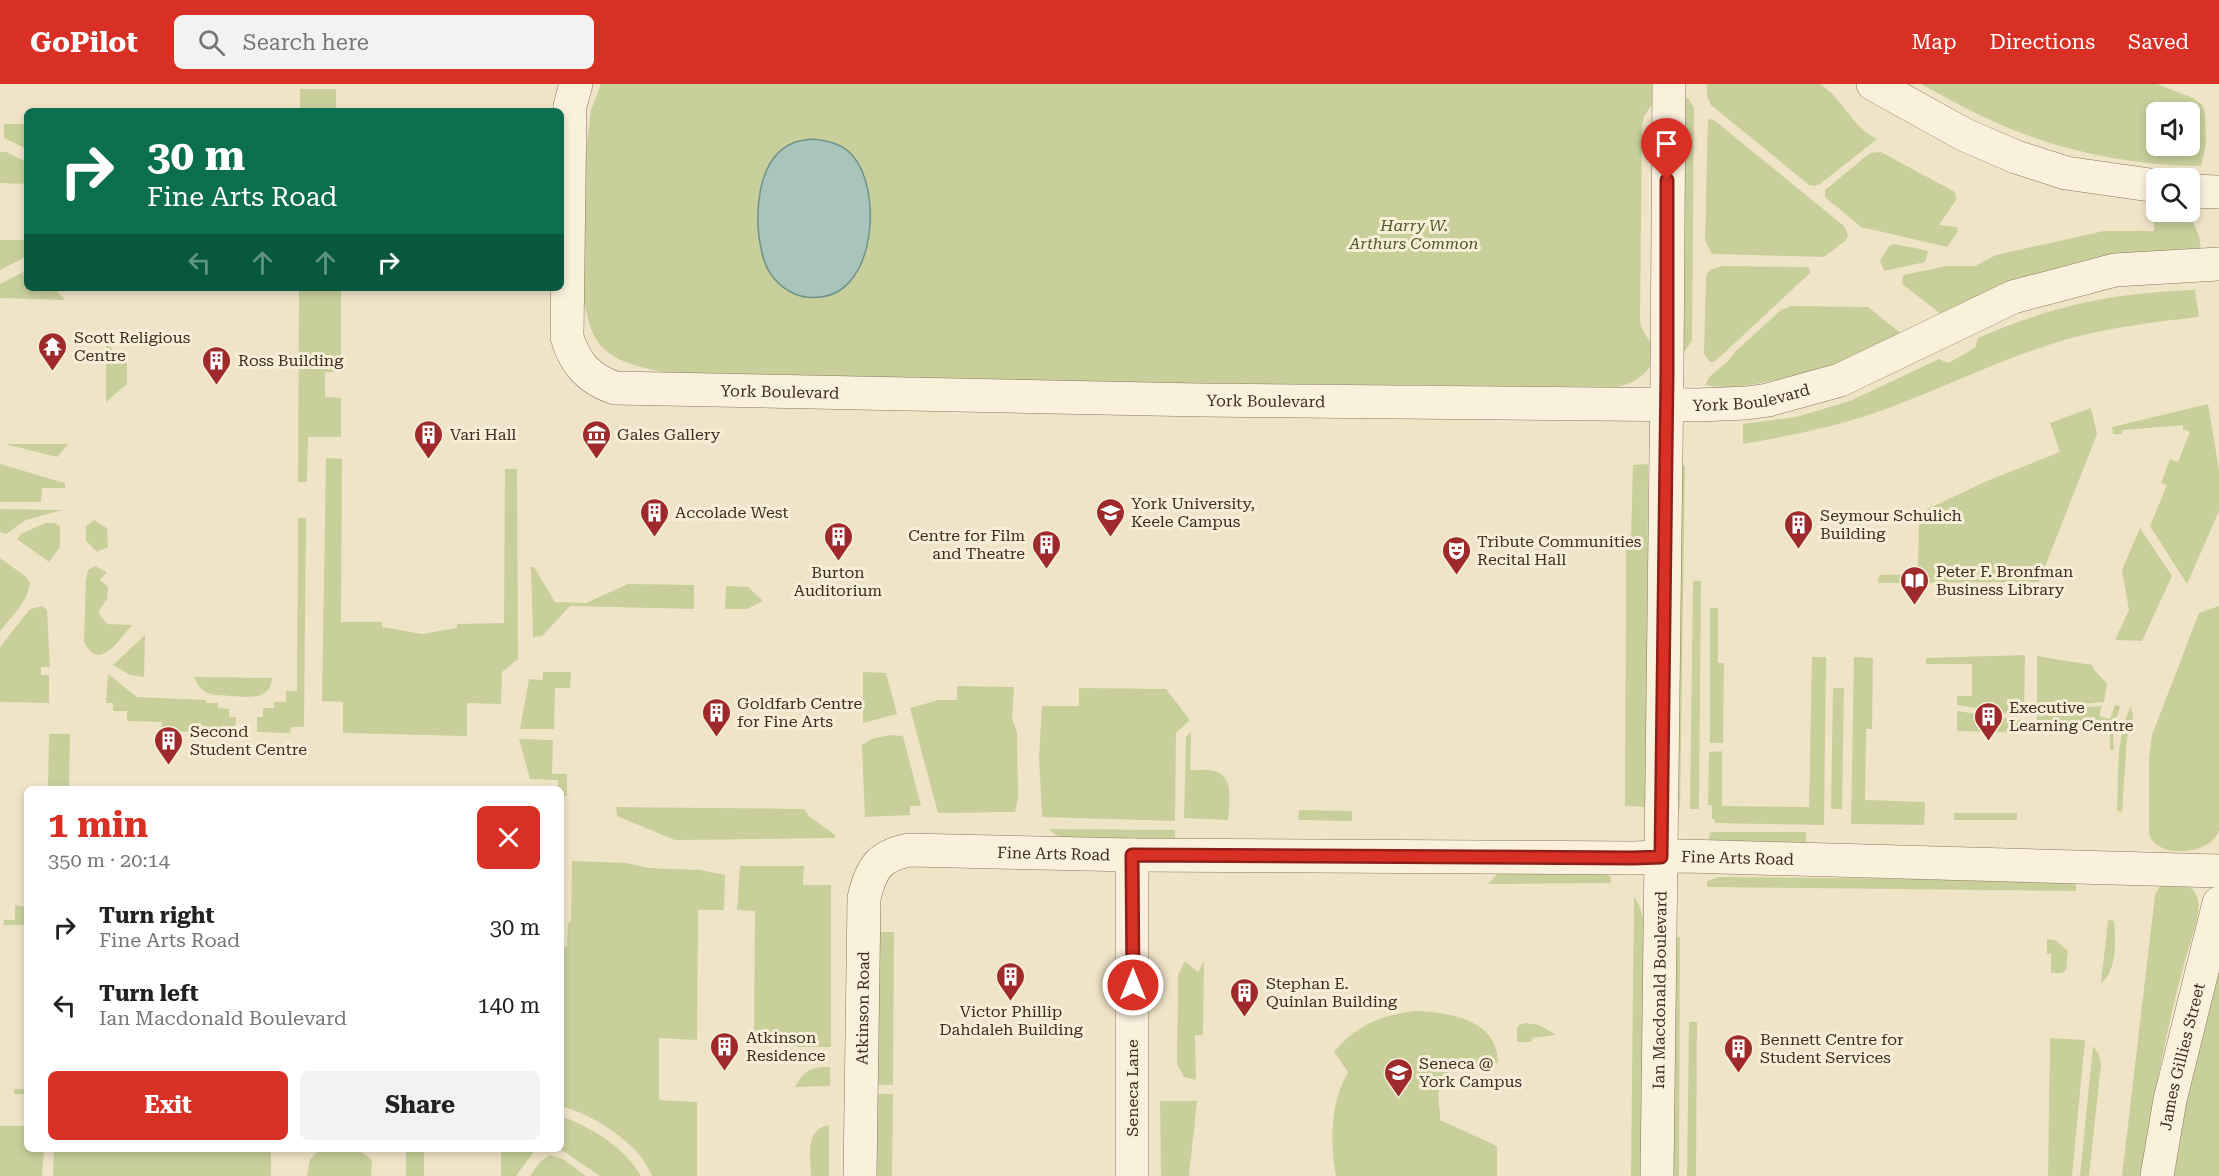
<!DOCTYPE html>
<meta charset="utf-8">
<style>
:root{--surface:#fff;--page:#f2f2f2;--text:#222;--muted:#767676;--accent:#d93025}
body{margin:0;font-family:"Roboto Serif",serif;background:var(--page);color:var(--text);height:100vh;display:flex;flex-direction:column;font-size:22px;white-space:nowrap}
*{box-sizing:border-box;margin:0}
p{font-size:20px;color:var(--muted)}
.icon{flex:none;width:33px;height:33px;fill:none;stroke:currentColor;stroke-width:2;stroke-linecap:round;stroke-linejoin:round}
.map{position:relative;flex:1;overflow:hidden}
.panel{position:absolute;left:24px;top:702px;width:540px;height:366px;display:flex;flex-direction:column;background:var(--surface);border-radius:9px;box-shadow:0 3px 9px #0003}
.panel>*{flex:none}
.top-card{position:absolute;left:24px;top:24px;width:540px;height:183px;border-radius:9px;box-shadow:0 3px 9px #0003;background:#0b6e4f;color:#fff;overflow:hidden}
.controls{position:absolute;left:2146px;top:18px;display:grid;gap:12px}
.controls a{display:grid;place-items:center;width:54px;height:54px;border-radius:9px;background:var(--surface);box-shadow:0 3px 9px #0003;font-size:30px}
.pin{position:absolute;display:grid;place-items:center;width:51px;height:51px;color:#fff;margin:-62px -26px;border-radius:50% 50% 50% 0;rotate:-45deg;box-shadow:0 0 6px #0007}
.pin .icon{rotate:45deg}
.me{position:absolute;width:66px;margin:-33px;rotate:0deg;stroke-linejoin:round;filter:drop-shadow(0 0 4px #0008)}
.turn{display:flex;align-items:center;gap:21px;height:126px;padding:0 24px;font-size:27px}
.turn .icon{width:78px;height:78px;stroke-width:2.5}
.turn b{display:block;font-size:42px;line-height:51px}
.lanes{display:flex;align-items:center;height:57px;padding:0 24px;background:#0003;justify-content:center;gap:30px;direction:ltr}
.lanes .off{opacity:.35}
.round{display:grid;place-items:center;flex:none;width:63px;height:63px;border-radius:9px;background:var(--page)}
.head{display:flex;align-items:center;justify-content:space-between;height:102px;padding:0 24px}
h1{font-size:36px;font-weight:700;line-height:45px;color:var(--accent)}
.button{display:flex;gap:12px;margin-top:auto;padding:12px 24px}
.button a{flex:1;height:69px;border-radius:9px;background:var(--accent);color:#fff;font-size:24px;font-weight:700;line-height:69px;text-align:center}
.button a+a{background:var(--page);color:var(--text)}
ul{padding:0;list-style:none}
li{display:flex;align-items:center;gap:18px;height:78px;padding:0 24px}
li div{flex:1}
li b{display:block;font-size:22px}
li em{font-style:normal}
header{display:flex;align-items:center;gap:36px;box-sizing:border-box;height:84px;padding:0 30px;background:var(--accent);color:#fff}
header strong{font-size:28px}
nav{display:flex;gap:33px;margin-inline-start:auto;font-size:21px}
.search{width:420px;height:54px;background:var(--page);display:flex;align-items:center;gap:15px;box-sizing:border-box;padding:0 21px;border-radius:9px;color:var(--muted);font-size:22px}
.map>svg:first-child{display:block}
.green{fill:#c9cf9b;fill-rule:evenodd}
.water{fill:#a9c4bc;stroke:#6f938a;stroke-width:1.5}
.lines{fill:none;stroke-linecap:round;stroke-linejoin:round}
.minor-casing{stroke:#8d765c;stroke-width:34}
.minor{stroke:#faf1dc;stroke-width:33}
.route-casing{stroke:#8d1f18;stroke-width:15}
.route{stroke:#d93025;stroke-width:10}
.labels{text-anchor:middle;stroke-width:6;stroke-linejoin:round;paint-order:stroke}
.park-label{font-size:16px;font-style:italic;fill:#4d5a26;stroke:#f7eed8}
.poi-label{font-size:16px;fill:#3d2e20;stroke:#f7eed8;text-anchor:start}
.street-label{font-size:16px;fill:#3d2e20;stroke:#f7eed8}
</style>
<header>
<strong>GoPilot</strong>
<div class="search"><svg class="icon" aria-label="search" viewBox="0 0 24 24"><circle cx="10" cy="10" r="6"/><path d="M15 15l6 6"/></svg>Search here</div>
<nav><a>Map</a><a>Directions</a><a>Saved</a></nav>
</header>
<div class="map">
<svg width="2219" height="1092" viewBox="0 0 2219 1092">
<rect width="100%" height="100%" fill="#f0e4c8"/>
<g class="green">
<path d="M601,0H1654L1653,19L1644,32L1642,42L1640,236C1641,248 1648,252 1652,262C1659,285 1635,300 1616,303L1153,299L672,290C646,284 611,280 596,255C589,244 587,230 584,218L585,78L591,26Z"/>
<path d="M1707,0H1820C1843,14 1852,44 1877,55L1820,100L1814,102L1809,101L1711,21L1707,12Z"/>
<path d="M1921,0H2157L2193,14L2202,21L2205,29L2206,59L2201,82C2131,81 2064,68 1999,40C1972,28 1946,14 1921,0ZM2157,28H2190V62H2157Z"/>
<rect x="300" y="5" width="36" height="22"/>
<path d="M1683,14H1688L1694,24L1692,256L1685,267H1681Z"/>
<path d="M1708,35L1714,36L1844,142L1848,151L1846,156L1824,173L1712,170L1705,156Z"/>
<path d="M4,40H27V65L4,54Z"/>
<path d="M0,68H6L27,78V100L0,99Z"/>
<path d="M1881,68L1955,108L1956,116L1939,141L1957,143L1958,147L1947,163L1861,143L1825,113V106L1870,69Z"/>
<path d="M2190,131L2199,152L2201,165L2081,178L2020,196L1941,230L1902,200L1903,191L1947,182H1975L1996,171L2104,147H2154V133Z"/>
<path d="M0,156H27V172L0,186Z"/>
<path d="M1894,160L1926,166L1928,168L1925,178L1884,187L1880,177L1889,162Z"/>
<path d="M1722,182L1807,183L1810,185V189L1722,271L1714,278H1710L1704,270L1706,192L1709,186Z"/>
<path d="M27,186V204H54L65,216L0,214V200Z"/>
<path d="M299,204H341V288H325V313L341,314V353H308L307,398H298Z"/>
<path d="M2195,206L2199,233C2155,238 2111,243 2068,255C2008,272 1952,300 1894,322C1845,341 1794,351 1743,360V340L1796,333L1850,317L1939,275L1948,279L1975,264L1978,254C2055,221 2112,209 2195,206Z"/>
<path d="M1791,222L1868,223L1903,251C1855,273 1818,289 1766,298C1746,302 1725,305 1705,301L1709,293L1727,278L1736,267L1781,226Z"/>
<path d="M106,259L127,279V300L106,318Z"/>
<path d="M2208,320L2219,386V427L2187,500L2150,442L2167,401L2161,399L2170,375L2178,378L2190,348L2183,345V341L2123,346L2122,350H2113L2112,343Z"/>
<path d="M2091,324L2097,350L2039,498L1878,499L1879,491L1918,490L1919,429L1987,397L2060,368L2050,339Z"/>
<path d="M5,360H68L57,373Z"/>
<path d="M326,374L342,375L341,538H382V543L422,550L457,544V540L504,539L505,385H517L518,575L502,588L501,620L467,619V652L343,649V618L322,617Z"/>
<path d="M0,380L65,399V404H42L41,418H0Z"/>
<path d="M1648,380L1647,723L1625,722L1626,455H1631L1633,381Z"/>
<path d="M1679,381H1685L1680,728L1677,708Z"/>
<path d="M0,425L63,426L26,436L6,450L0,448Z"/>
<path d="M298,434H306L304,643H291L290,649L257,648V633H263V624H274V618H286V607H297Z"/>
<path d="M94,436L107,444L108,463L97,468L86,457V442Z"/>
<path d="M45,439H54L60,442V463L49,478L17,455L21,450Z"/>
<path d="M2140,444L2172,492L2142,557L2115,556L2129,526L2122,486Z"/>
<path d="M0,474L25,492L30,498C28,518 12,532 0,547Z"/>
<path d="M95,482L107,488L100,496L108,503L107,515L98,528L107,540L132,541C119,556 98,590 84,557L86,496L88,486Z"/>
<path d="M531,483H534L555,518L586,519L628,500L694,501V525L570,522L542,552L533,553Z"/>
<path d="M1693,497H1701L1699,725H1690Z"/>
<path d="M726,502L748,503L763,517L747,525H725Z"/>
<path d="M42,522L47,526L50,583H41V591H49V619L0,618V563L30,525Z"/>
<path d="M2219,522V746C2212,772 2153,776 2149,748V675L2152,651L2199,529Z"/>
<path d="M1710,524H1718V579H1724L1723,659H1710Z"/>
<path d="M145,551L144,593L130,591L113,581Z"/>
<path d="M2025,571L2024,632L1957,621V612H1972V580H1926V574Z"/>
<path d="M2037,572L2092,581C2095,589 2102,593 2107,600L2104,618L2037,624Z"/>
<path d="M1812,573H1826L1824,741L1715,739L1714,735H1712V721H1708L1709,668L1722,667V722L1809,723Z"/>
<path d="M1854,573L1873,574L1872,645H1866L1865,716L1925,718L1924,741L1851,740Z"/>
<path d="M543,588H571L570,604H555L554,645H520L529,595L543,596Z"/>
<path d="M863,588L886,589L897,630L863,639Z"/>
<path d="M108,590L137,613L206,616V619H218V624L229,625V633H236L235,649L161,647L162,638L127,637V627H113V619H106Z"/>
<path d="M194,593L272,594C271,617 247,613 230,612C224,611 216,612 210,610C203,608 197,600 194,593Z"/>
<path d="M957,602L1014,603L1012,634L1017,648L1018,715L1015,728L938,729L910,624L939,616H957Z"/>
<path d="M1079,604L1166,605L1190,636L1176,649L1175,737L1042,733L1039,672L1042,622H1079Z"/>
<path d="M1833,604H1844L1842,725H1831Z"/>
<path d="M2115,621L2120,622L2113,649L2114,666H2110V647L2050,646V650L2037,649V627L2102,622L2099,632L2110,635Z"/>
<path d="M2131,622L2133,634L2127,654L2122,728L2117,727C2119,693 2115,653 2131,622Z"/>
<path d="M1957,627L2024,637V649L1957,647Z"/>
<path d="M1191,648L1190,686C1198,686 1207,685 1215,687C1235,694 1229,720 1228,736L1184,734L1186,653Z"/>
<path d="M49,650H70L69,705H48Z"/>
<path d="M891,651L903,652L921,722H910V731L865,733L862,661L874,654Z"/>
<path d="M519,655L553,656L552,690H567V712H561V705H558V696L530,695Z"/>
<path d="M616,723L804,725L809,732L835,751V754L675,756L617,732Z"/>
<path d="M1299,726L1352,727V737L1298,736Z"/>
<rect x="1954" y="729" width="63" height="7"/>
<path d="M1049,745L1175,746V756L1065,754L1056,751Z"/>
<path d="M1710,748H1806V760L1717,758L1709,756Z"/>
<path d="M572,777L627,779L648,784L700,786L725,791L724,826H698L697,956L659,954V1016L697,1018V1092H652C648,1084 643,1074 637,1068C617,1047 589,1030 561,1022V863H567L568,839L571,838Z"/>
<path d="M740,782H804L803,801H831V963H799L778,956L754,954L755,827L737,826Z"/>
<path d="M1498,789H1603L1611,793V799L1488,800Z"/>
<path d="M1719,793L2069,796L2076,798V807L1707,803V797Z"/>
<path d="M2171,797C2181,799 2193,801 2197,813C2203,827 2188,864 2184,880C2165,949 2153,1021 2141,1092H2122L2155,811L2160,802Z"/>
<path d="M1634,812L1639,821L1645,840L1642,1092H1631Z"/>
<path d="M15,821L27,823V962L26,841H3L4,836H15Z"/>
<path d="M2108,836L2114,837C2116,855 2117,888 2101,899Z"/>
<path d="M875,848H894L893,1001H874Z"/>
<path d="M1675,853H1680L1679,1092H1673Z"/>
<path d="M2047,855L2055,856L2068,867L2066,886L2062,889H2051V870H2047Z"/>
<path d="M2219,875V1092H2173L2193,982Z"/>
<path d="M1185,877L1198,888L1204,877L1203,951H1195L1196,996L1184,993L1177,980L1178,891Z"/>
<path d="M1415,927C1448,928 1498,935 1498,979L1451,980C1449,990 1441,996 1439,1007C1437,1017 1441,1026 1440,1036L1497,1062V1092H1336C1330,1056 1330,1020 1348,988L1334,968C1356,941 1382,931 1415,927Z"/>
<path d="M1689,938H1697L1696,1092H1687Z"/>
<path d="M1525,939L1539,941L1556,951L1532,954V958H1517V944L1519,941Z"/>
<path d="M2050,954L2085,956L2072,1092H2048Z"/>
<path d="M2093,962L2099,971L2101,980L2089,1092H2080Z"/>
<path d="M830,983V1002L795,1003C803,987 812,982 830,983Z"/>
<path d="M14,1005H27V1065H44L42,1092H0V1042H24V1010H14Z"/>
<path d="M874,1010H893L892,1092H873Z"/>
<path d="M1160,1017H1197L1189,1092H1161Z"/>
<path d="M561,1032C594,1045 623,1062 641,1092H600L560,1065Z"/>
<path d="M829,1041V1092H811C811,1071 804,1046 829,1041Z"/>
<path d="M54,1065H271V1092H53Z"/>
<path d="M321,1065C340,1065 359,1061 372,1077L371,1092H307L310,1075Z"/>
<rect x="406" y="1065" width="18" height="27"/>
<path d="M501,1065H536L516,1092H501Z"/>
<path d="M549,1071L563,1075L586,1092H530L539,1079Z"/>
</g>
<path class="water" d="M811,55C826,56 842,59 852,71C883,105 876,207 821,213C812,214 804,214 795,210C777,202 766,187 762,169C754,135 755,75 793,59C798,57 805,56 811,55Z"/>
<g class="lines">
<defs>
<g id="minor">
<path id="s1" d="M576,0L570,22L567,253C575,280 589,295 615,304L1200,316L1698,321L1747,319L1768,316L1840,296L2013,213L2115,186L2219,180"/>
<path d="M1873,0L1965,51L2016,73L2066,89L2157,102"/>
<path d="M2190,107L2219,108"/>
<path id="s2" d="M860,1092L864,814C871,785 878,772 909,766L1132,771L1633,774L1685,772L2219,787"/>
<path d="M1132,1092V771"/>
<path id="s3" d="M1657,1092L1667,288L1669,0"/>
<path id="s4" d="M2157,1092L2170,1016L2219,819"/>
</g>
</defs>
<use href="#minor" class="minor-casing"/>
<use href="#minor" class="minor"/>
</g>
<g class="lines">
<defs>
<path id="route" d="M1133,901L1132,771L1633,774L1661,773L1667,288V96"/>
</defs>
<use href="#route" class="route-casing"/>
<use href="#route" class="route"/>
</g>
<defs>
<symbol id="temple-pin" viewBox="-11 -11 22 30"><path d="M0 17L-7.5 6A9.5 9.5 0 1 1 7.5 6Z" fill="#9e2a2b" stroke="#f7eed8"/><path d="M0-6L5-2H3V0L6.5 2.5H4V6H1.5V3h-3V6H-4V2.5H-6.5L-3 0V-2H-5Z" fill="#fff"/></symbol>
<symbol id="building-pin" viewBox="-11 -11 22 30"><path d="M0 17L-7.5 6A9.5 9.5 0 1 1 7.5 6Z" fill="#9e2a2b" stroke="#f7eed8"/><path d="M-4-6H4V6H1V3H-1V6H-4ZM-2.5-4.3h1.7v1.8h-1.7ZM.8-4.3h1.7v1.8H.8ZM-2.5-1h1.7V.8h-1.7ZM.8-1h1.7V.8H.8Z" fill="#fff"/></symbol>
<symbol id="museum-pin" viewBox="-11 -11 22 30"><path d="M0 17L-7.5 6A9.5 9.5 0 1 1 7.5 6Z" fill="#9e2a2b" stroke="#f7eed8"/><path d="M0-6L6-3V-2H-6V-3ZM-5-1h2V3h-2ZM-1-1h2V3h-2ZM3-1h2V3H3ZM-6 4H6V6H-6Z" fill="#fff"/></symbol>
<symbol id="university-pin" viewBox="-11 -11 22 30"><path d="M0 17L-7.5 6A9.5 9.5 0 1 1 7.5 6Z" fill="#9e2a2b" stroke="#f7eed8"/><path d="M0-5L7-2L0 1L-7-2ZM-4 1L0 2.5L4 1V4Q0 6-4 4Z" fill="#fff"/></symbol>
<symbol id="theatre-pin" viewBox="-11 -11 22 30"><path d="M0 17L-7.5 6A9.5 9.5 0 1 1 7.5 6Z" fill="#9e2a2b" stroke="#f7eed8"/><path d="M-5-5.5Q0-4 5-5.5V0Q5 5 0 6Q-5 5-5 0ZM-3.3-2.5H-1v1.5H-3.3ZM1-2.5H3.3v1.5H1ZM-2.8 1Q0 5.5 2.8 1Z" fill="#fff"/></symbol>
<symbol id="library-pin" viewBox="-11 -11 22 30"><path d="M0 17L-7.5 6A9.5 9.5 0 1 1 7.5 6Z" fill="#9e2a2b" stroke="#f7eed8"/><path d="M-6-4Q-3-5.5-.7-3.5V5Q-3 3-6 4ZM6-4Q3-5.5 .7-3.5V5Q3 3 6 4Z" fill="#fff"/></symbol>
</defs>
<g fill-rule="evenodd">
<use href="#temple-pin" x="36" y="246" width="33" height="45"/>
<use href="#building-pin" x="200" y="260" width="33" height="45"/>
<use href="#building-pin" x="412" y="334" width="33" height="45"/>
<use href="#museum-pin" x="580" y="334" width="33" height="45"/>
<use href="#building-pin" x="638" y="412" width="33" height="45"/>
<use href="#university-pin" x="1094" y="412" width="33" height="45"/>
<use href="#building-pin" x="1782" y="424" width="33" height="45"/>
<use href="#building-pin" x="822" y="436" width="33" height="45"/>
<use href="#building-pin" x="1030" y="444" width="33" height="45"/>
<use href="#theatre-pin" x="1440" y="450" width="33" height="45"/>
<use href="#library-pin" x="1898" y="480" width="33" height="45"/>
<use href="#building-pin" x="700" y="612" width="33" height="45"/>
<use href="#building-pin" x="1972" y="616" width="33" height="45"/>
<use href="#building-pin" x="152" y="640" width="33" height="45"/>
<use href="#building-pin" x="994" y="876" width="33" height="45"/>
<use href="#building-pin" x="1228" y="892" width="33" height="45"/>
<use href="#building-pin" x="708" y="946" width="33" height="45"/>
<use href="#building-pin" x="1722" y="948" width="33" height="45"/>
<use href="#university-pin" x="1382" y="972" width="33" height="45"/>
</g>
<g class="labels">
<g class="park-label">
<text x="1414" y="147">Harry W.<tspan x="1414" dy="18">Arthurs Common</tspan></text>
</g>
<g class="poi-label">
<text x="74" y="259">Scott Religious<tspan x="74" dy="18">Centre</tspan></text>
<text x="238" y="282">Ross Building</text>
<text x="450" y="356">Vari Hall</text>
<text x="617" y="356">Gales Gallery</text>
<text x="1131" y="425">York University,<tspan x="1131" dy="18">Keele Campus</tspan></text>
<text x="675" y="434">Accolade West</text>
<text x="1820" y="437">Seymour Schulich<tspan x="1820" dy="18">Building</tspan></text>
<text x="1025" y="457" text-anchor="end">Centre for Film<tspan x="1025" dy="18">and Theatre</tspan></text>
<text x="1477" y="463">Tribute Communities<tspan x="1477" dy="18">Recital Hall</tspan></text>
<text x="1936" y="493">Peter F. Bronfman<tspan x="1936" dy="18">Business Library</tspan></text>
<text x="838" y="494" text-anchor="middle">Burton<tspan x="838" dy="18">Auditorium</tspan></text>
<text x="737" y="625">Goldfarb Centre<tspan x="737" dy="18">for Fine Arts</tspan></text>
<text x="2009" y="629">Executive<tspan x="2009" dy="18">Learning Centre</tspan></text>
<text x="190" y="653">Second<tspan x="190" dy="18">Student Centre</tspan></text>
<text x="1266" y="905">Stephan E.<tspan x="1266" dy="18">Quinlan Building</tspan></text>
<text x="1011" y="933" text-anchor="middle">Victor Phillip<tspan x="1011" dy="18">Dahdaleh Building</tspan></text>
<text x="746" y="959">Atkinson<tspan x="746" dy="18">Residence</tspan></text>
<text x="1760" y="961">Bennett Centre for<tspan x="1760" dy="18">Student Services</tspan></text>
<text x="1419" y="985">Seneca @<tspan x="1419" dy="18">York Campus</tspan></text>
</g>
<g class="street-label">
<text dy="6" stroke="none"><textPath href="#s1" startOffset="492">York Boulevard</textPath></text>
<text dy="6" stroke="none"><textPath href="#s1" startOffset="1464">York Boulevard</textPath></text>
<text dy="6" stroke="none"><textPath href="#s1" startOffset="978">York Boulevard</textPath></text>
<text dy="6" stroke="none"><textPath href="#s2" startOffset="494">Fine Arts Road</textPath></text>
<text dy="6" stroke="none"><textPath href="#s2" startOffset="1178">Fine Arts Road</textPath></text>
<text dy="6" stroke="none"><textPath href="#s3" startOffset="186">Ian Macdonald Boulevard</textPath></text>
<text dy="6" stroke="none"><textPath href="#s2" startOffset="168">Atkinson Road</textPath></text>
<text dy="6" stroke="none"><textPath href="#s4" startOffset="122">James Gillies Street</textPath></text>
<text transform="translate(1132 1004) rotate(-90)" y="6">Seneca Lane</text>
</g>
</g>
</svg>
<div class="controls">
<a><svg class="icon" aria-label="sound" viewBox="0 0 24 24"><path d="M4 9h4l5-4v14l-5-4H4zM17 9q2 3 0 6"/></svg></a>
<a><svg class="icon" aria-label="search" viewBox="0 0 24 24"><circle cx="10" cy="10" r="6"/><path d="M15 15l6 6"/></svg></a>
</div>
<div class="pin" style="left:1667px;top:96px;background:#d93025"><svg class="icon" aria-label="arrive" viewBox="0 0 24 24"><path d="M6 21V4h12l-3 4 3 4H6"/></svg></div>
<svg class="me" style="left:1133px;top:901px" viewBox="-20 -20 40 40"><circle r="17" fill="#d93025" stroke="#fff" stroke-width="3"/><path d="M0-11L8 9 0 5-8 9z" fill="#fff"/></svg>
<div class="top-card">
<div class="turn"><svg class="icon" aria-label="right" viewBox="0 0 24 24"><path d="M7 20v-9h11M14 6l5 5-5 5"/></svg><div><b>30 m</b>Fine Arts Road</div></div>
<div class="lanes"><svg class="icon off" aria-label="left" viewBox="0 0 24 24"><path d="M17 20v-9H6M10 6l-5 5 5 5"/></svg><svg class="icon off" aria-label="ahead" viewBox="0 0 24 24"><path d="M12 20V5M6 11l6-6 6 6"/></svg><svg class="icon off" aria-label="ahead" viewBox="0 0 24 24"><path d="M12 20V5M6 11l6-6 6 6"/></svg><svg class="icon" aria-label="right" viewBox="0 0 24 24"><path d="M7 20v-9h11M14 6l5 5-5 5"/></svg></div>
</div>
<section class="panel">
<div class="head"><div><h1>1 min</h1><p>350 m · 20:14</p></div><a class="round" style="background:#d93025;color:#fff"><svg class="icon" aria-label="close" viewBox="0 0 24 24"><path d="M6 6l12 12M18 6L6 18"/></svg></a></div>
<ul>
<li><svg class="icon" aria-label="right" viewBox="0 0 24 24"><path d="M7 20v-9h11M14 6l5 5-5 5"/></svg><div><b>Turn right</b><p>Fine Arts Road</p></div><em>30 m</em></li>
<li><svg class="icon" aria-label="left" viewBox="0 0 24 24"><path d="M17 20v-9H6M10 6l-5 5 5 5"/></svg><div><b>Turn left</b><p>Ian Macdonald Boulevard</p></div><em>140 m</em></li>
</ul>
<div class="button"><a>Exit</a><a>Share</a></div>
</section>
</div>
